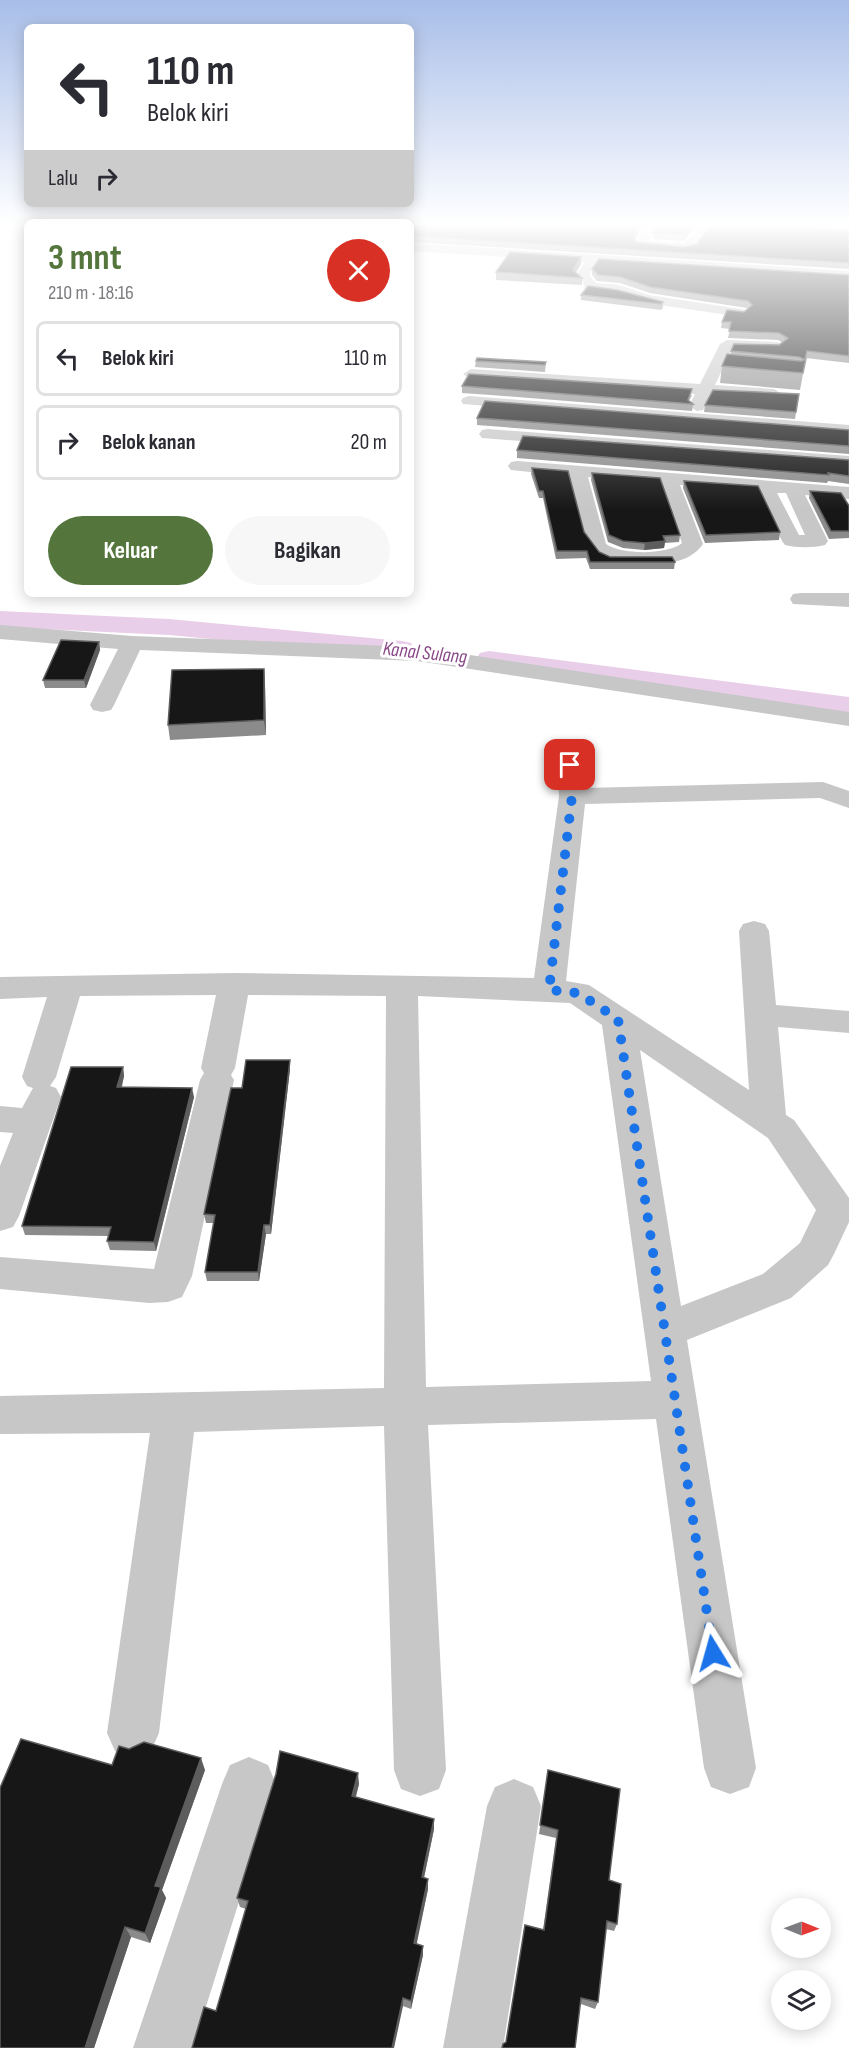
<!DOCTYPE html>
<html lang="id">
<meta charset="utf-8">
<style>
:root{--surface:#fff;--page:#f7f7f7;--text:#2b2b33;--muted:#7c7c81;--line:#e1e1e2;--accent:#54763c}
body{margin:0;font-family:"Sofia Sans Condensed",sans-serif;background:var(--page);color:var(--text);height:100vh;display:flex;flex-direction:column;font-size:22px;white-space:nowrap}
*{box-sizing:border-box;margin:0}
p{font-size:20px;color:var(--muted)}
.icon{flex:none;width:33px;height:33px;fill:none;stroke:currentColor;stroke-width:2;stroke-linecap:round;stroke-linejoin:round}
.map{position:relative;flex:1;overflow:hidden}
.panel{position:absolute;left:24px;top:219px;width:390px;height:378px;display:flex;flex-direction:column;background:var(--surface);border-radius:9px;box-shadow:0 3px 15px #0003}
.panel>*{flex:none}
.banner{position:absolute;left:24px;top:24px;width:390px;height:183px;border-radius:9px;box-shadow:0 3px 15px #0003;background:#fff;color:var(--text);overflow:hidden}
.needle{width:39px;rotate:91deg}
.tools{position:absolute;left:771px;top:1898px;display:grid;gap:12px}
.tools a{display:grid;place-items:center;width:60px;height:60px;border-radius:50%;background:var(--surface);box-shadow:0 3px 15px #0003;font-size:30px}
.pin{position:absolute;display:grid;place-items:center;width:51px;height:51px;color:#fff;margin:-26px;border-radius:12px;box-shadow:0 3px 9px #0006}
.me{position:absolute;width:66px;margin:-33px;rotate:352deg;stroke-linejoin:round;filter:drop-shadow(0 0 4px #0008)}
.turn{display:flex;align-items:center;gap:21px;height:126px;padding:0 24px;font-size:27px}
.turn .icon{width:78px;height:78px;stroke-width:2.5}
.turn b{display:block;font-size:42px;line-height:51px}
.then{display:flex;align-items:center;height:57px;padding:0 24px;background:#0003;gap:12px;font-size:22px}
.round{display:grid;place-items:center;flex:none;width:63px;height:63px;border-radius:32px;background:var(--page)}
.head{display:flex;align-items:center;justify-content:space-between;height:102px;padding:0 24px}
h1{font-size:36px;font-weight:700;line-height:45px;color:var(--accent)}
.cta{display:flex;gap:12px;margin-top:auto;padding:12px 24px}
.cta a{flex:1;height:69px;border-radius:36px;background:var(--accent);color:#fff;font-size:24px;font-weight:700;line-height:69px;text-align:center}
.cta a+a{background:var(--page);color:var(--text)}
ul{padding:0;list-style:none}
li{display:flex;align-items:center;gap:18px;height:75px;margin:0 12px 9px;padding:0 12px;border:3px solid var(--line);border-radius:9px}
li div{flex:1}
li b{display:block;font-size:22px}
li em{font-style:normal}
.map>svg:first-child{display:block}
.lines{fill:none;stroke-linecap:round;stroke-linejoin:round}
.canal{fill:#e8cee8;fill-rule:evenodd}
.minor{fill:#c7c7c7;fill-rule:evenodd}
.wall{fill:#8b8b8b}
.shaded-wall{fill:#5d5d5d}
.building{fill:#171717;stroke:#5d5d5d;stroke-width:1.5}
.route{stroke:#1a73e8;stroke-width:10;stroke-dasharray:0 18}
.labels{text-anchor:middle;stroke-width:6;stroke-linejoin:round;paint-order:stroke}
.far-water-label{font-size:20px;font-style:italic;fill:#894788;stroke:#fff}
</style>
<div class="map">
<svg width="849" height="2048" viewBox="0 0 849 2048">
<rect width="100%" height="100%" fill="#fff"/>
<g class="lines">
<g class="canal">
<path d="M0,611L169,619L402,641L411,643L415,649L411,655L402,657L169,635L0,627Z"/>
<path d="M489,651L849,697V713L480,665L476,659L480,653Z"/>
</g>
<g class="minor">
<path d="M647,223H659L649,241L684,243L702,223H714L694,249L684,251L637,247L635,244Z"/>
<path d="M780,223H849V230L786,226Z"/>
<path d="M411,243L849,271V279L597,263L589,275L596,283L619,285L649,295L747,310L749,313L742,317L646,303L617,293L585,289L583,282L575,277L585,262L411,251Z"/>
<path d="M727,340L778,342L785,346L778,350L732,349L715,385L774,389L782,394L780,397L711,395L703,410L697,411L689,406L695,394L471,379L463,374L471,369L700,384L720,344Z"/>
<path d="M469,396L849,425V435L463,404L461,401L463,398Z"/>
<path d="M488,429L849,456V466L482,438L479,434L482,430Z"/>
<path d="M517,461L849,487V499L805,495L828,541L825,545C813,548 797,548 785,545L782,541L758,491L680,485L703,544C684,572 638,563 609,562C580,555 576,502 569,476L511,470L508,466L511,462ZM588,477L661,483L682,543C668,555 621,555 606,544ZM777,493H786L805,535H799Z"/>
<path d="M801,593H849V607L793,604L790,599L793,594Z"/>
<path d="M0,625L132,636L417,647L849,712V726L417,661L140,650L114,705L111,710L102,712L93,710L90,705L118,649L0,639Z"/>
<path d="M570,757L579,759L583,765L585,788L823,782L849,791V808L820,798L585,804L566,981L589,985L749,1090L739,931L743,924L754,921L765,924L769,931L776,1005L849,1011V1033L778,1027L786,1115L794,1120L849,1198V1222L834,1254L828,1265L791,1298L687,1340L756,1768L749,1787L730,1794L711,1787L704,1768L656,1419L428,1425L446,1770L439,1789L420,1796L401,1789L394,1770L384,1426L194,1432L159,1733L151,1751L133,1759L115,1751L107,1733L150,1433L0,1434V1396L384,1388L386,996L248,995L235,1068L231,1075L234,1080L192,1276L182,1297L168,1302L149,1303L0,1289V1257L154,1269L200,1080L204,1073L201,1068L216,995L80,996L56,1077L50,1086L56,1088L61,1097L19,1216L13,1227L0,1231V1166L13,1133L0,1132V1106L22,1108L33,1088L27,1086L22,1077L47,997L0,999V977L234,973L534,978L559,796L557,765L561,759ZM418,996L570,1003L602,1025L651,1381L426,1387ZM640,1050L768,1138L816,1210L800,1243L763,1274L681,1306Z"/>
<path d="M249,1757L268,1765L276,1784L193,2048H133L222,1784L230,1765Z"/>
<path d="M514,1779L533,1787L541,1806L503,2048H443L487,1806L495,1787Z"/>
</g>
</g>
<g class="wall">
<path d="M411,223H644L635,240L636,242L684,247L767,225L849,230V269L411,242Z"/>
<path d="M699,223L683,241L653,239V233Z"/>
<path d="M581,264L576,272L582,278V285L496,280V272Z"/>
<path d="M592,269L849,275V363L806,358L800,390L720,383L722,366L731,354V351L779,345L783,343L778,340L728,338L730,329L721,328L722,322L744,312L748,309L747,308L650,293L620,283L597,281L592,275Z"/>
<path d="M581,295L663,302V308L661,310L581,300Z"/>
<path d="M476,361L546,362L545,372L475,367Z"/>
<path d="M462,386L692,395L689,401L693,404L692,411L491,395L462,393Z"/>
<path d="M799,394L795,419L704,412L705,405Z"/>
<path d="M477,418L849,430V454L477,425Z"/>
<path d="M517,450L849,460V484L828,481L827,483L517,458Z"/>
<path d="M532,468L599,552L610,557L675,562L674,569H590L586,558L556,559L543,498H539L531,474Z"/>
<path d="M592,473L680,535L679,542L665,543L664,548L644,550L623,548L608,542L591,480Z"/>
<path d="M684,481L780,532L779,540L705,543L683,488Z"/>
<path d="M810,491L849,506V538L829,539L809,498Z"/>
<path d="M99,642L100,650L86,688H45L43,680Z"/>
<path d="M264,669L265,684L266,735L170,740L168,725Z"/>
<path d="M290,1060V1069L271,1234H266L259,1281H207L205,1272L214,1223H206L204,1214L242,1088Z"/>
<path d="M123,1067L124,1076L122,1087L194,1097L156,1251L110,1250L107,1241L109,1236L25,1235L22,1226Z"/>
<path d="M129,1749L205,1770L162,1890L166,1898L150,1943L131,1937L94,2048H0L112,1765Z"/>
<path d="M547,1779L609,1880L617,1924L614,1931L606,1929L598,2002L595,2009L581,2004L506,2043L543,1930L556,1838L539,1834Z"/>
<path d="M359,1784L356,1797L434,1819V1829L424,1878L428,1889L416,1944L423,1955L411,2009L403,2006L246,1909L240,1907L237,1898Z"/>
</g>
<g class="shaded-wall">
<path d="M642,223H644L633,243L634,237Z"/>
<path d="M694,223H699L683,241L684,235Z"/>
<path d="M581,257V264L573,277V270Z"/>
<path d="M665,541L664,548L644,550L645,543Z"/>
<path d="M99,642L100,650L86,688L84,680Z"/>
<path d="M264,669L265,684L266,735L264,720Z"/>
<path d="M290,1060V1069L271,1234L270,1225Z"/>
<path d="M123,1067L124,1076L119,1096L117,1087Z"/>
<path d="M192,1088L194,1097L156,1251L154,1242Z"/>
<path d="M264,1225L266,1234L259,1281L258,1272Z"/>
<path d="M201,1758L205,1770L162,1890L166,1898L150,1943L145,1933L155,1886Z"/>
<path d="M358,1773L359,1784L353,1806L352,1796Z"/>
<path d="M434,1819V1829L422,1887V1877Z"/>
<path d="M428,1879V1889L415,1952L414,1943Z"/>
<path d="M125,1927L131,1937L94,2048H85Z"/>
<path d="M423,1946V1955L411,2009V2001Z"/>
<path d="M403,1998V2006L394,2048H392Z"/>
</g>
<g class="building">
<path d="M411,223H642L634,237L636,242L684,247L697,244L712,223H767V225L849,230V263L411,236Z"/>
<path d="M659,223H694L684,235L653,233Z"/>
<path d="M510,252L581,257L573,270L582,278L496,272Z"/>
<path d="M599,259L849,275V356L807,351L805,360L799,357L731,351L734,344L779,345L788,338L779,333L729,331L731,322H722L727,310L744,312L752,305L748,301L650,287L620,277L598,275L592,269Z"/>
<path d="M588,286L617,290L663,302L661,304L581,295Z"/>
<path d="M727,354L801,361L806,359L803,373L722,366Z"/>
<path d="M477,358L546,362L545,365L476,361Z"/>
<path d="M469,374L692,389L688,400L693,404L462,386Z"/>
<path d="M713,390L799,394L796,412L705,405Z"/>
<path d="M485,401L849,430V446L477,418Z"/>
<path d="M523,436L849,460V476L828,473L829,475L517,450Z"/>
<path d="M532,468L568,471L584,532L599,552L610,557H672L675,562H590L587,551H557L543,491H539Z"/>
<path d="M592,473L660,478L680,535L663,536L665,541L645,543L623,541L609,535Z"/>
<path d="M684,481L758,486L780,532L706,535Z"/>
<path d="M810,491L841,493L849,506V531H831Z"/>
<path d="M61,640L99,642L84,680H43Z"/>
<path d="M264,669V720L168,725L172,670Z"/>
<path d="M246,1060H290L270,1225H264L258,1272H205L215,1215L204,1214L231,1088H242Z"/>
<path d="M71,1067H123L117,1087L192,1088L154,1242L107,1241L111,1227L22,1226Z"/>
<path d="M21,1739L112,1765L119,1746L129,1749L144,1742L201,1758L155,1886L161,1887L145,1933L125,1927L85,2048H0V1788Z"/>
<path d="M280,1751L358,1773L352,1796L434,1819L422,1877L428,1879L414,1943L423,1946L411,2001L403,1998L392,2048H192L204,2007L216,2011L248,1901L237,1898L276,1774Z"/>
<path d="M548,1770L620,1789L609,1880L621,1884L617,1924L607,1921L598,2002L581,1998L575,2048H502L503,2044L506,2042L525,1925L544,1930L558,1830L540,1825Z"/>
</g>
<linearGradient id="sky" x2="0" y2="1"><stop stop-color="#a8bee8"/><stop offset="0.44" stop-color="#fff"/><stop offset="1" stop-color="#fff" stop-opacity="0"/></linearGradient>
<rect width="849" height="510" fill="url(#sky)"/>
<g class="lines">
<path class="route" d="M570,765L572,796L549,990L578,993L618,1019L713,1653"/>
</g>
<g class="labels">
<g class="far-water-label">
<text transform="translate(425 652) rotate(6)" y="7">Kanal Sulang</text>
</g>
</g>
</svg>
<div class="tools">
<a><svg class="needle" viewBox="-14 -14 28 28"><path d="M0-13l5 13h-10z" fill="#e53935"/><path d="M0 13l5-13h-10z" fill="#7c7c81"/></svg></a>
<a><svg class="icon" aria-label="layers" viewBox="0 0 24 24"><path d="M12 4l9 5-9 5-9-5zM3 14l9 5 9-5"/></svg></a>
</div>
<div class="pin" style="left:570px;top:765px;background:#d93025"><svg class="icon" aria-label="arrive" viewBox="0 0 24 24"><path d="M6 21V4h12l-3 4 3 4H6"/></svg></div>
<svg class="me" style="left:713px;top:1653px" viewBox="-20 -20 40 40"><path d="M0-17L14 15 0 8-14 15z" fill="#1a73e8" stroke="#fff" stroke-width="4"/></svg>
<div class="banner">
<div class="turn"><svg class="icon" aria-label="left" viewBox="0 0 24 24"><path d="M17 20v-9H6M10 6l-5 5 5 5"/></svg><div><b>110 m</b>Belok kiri</div></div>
<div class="then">Lalu<svg class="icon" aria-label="right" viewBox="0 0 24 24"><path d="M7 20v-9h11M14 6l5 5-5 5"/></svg></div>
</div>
<section class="panel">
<div class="head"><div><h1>3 mnt</h1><p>210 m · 18:16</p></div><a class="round" style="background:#d93025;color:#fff"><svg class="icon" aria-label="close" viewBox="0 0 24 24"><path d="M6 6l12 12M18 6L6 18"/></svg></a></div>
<ul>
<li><svg class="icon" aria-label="left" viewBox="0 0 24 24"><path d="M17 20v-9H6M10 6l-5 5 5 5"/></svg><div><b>Belok kiri</b></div><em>110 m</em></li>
<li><svg class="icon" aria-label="right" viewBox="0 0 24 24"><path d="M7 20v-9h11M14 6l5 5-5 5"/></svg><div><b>Belok kanan</b></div><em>20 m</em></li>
</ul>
<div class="cta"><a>Keluar</a><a>Bagikan</a></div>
</section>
</div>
